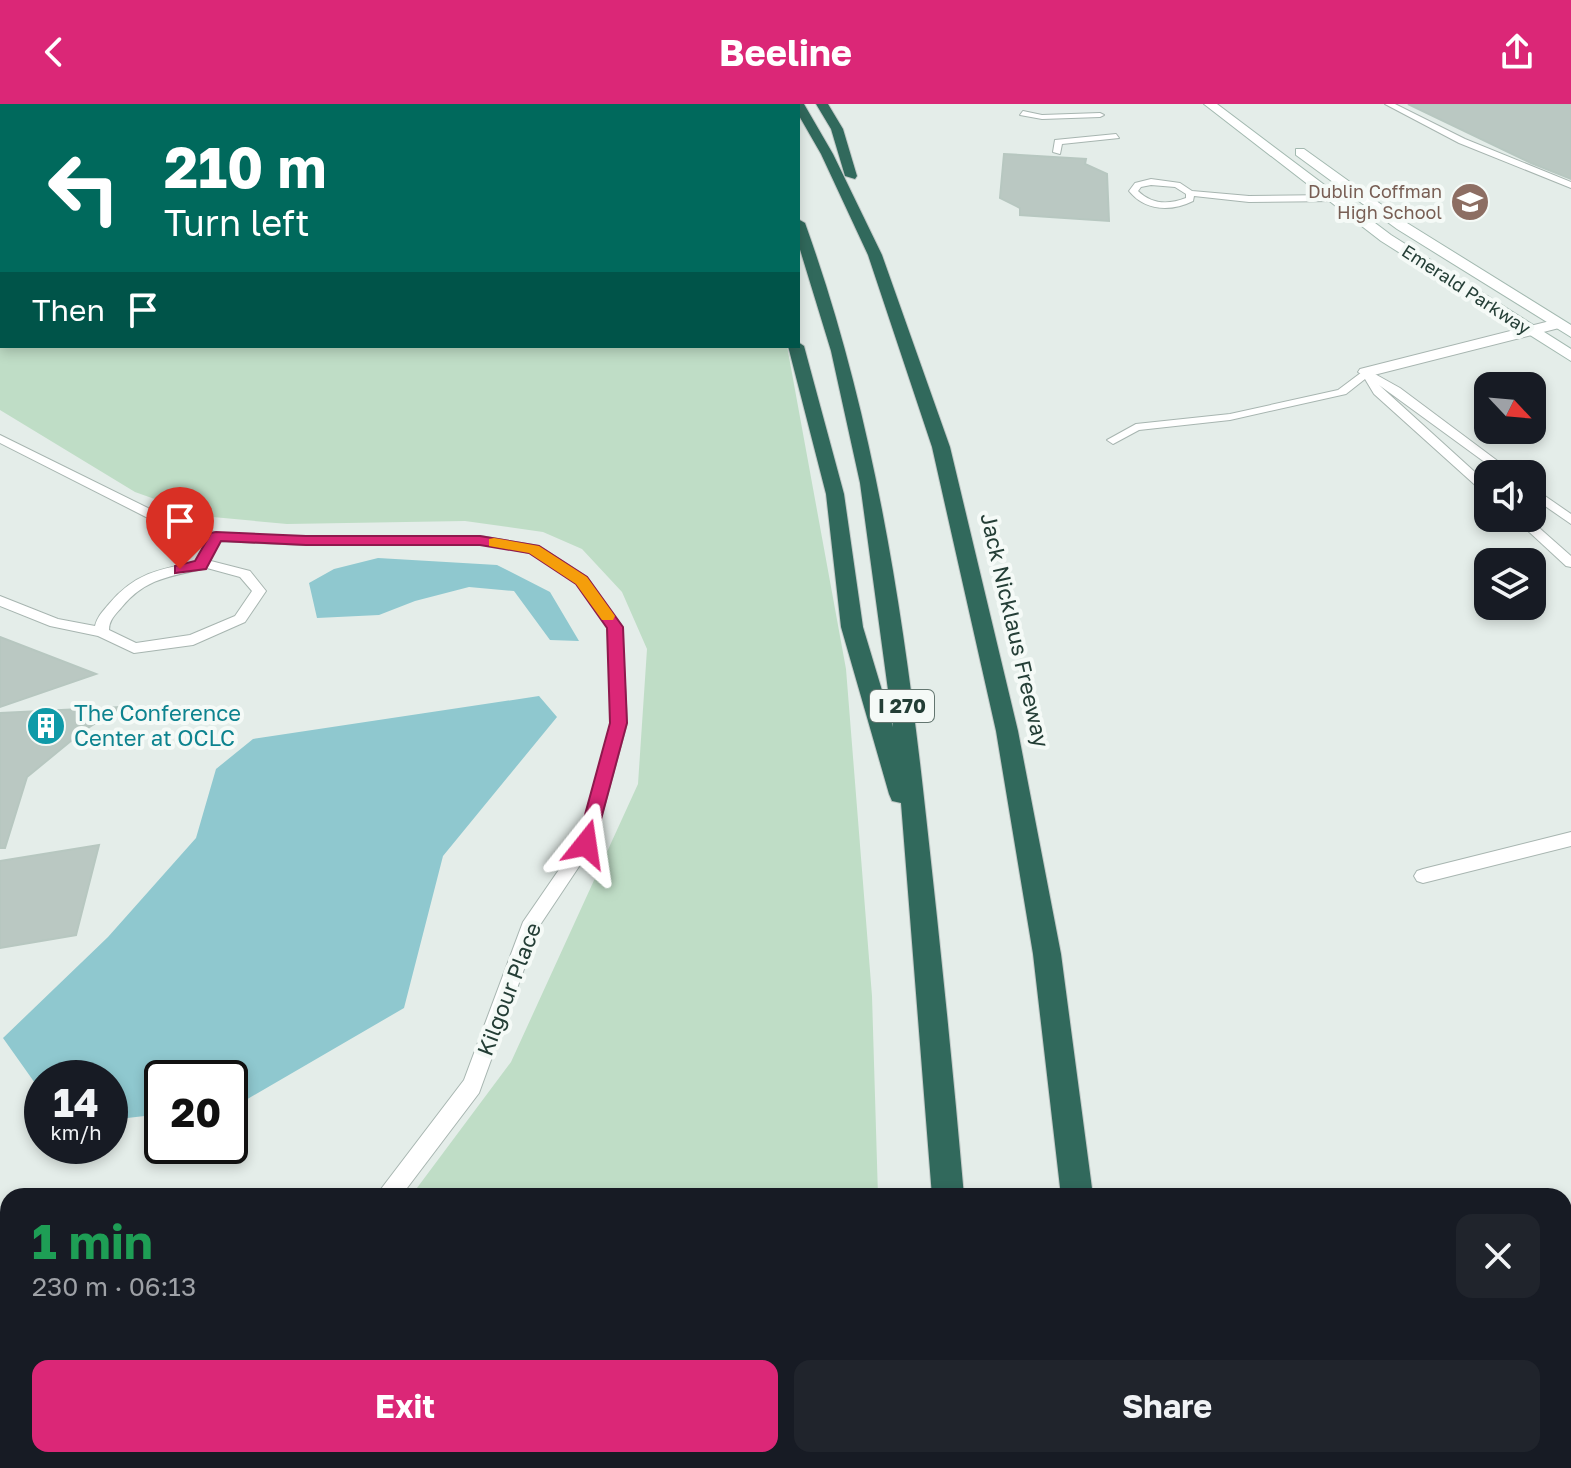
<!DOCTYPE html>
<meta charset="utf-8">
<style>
:root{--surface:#171b24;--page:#20242c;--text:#f1f3f6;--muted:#9ea1a6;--accent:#db2777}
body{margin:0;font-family:"Golos Text",sans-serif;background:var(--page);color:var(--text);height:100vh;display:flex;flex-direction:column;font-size:30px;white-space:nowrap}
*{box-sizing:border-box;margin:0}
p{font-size:26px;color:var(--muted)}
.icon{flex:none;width:44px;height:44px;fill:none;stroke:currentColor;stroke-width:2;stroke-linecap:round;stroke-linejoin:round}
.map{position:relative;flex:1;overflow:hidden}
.details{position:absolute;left:0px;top:1084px;width:1572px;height:280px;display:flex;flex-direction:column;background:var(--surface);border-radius:24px 24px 0 0;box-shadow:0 4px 12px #0003}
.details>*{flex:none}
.top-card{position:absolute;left:0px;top:0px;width:800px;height:244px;box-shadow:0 4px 12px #0003;background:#00695c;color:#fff;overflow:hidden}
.needle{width:52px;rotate:116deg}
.controls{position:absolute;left:1474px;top:268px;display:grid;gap:16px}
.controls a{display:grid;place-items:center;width:72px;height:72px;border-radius:16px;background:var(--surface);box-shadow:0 4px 12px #0003;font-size:40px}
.speed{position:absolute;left:24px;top:956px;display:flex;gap:16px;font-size:40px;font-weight:700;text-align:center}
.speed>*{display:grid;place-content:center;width:104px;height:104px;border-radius:50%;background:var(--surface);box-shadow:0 4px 12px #0003;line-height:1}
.speed small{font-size:20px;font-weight:400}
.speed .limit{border:4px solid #111;border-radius:12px;background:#fff;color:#111}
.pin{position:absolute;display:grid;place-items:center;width:68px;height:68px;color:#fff;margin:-82px -34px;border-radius:50% 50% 50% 0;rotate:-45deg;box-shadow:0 0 8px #0007}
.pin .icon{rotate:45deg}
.me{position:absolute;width:88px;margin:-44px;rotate:15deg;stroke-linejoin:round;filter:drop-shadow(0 0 6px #0008)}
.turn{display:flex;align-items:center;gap:28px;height:168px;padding:0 32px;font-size:36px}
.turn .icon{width:104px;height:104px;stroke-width:2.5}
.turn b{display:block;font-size:56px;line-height:68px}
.then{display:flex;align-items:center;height:76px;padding:0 32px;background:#0003;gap:16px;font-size:30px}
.round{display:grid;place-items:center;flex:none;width:84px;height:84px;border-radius:16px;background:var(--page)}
.summary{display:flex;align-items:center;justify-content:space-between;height:136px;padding:0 32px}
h1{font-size:48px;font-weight:700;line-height:60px;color:#1e9e55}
.cta{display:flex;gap:16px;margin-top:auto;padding:16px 32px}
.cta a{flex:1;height:92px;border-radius:16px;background:var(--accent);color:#fff;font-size:32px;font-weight:700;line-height:92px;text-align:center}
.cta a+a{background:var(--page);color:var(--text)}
header{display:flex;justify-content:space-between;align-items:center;height:104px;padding:0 32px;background:var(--accent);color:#fff;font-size:36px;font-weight:700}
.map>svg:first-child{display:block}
.green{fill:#bfddc6}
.water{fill:#8fc8cf}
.building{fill:#bac8c2;stroke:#b7c7c0;stroke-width:2}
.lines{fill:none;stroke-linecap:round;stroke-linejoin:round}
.service-casing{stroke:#a7b5b0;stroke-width:2}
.minor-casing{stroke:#a7b5b0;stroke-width:2}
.secondary-casing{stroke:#a3b9b0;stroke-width:2}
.motorway-casing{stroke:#c2c9c7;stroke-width:2}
.service{fill:#fff;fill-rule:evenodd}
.minor{fill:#fff;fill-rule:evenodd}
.secondary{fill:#fff;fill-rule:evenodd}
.motorway{fill:#31695c;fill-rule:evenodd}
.route{fill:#db2777;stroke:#8e194d;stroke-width:2}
.slow{fill:#f59e0b}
.labels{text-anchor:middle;stroke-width:8;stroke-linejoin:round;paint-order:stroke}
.far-education-label{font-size:18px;fill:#785e54;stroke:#f5faf7;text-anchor:end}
.far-street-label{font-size:18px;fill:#243e36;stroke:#f5faf7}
.shield{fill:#f5faf7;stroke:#637670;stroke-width:2}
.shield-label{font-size:20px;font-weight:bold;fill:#243e36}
.street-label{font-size:22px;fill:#243e36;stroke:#f5faf7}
.culture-label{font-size:22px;fill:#0d838f;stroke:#f5faf7;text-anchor:start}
</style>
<header><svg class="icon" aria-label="back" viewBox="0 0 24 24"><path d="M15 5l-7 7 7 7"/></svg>Beeline<svg class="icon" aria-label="share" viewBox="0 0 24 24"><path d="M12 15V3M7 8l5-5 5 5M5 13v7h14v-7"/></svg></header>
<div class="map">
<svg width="1571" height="1364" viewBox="0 0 1571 1364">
<rect width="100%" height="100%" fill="#e4ede9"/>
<g class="green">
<path d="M0,198L2,242H787L846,565L872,892L878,1092H411L511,958L638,680L647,545L622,488L582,445L543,428L465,417L287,420L202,412L135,388L0,306Z"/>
<path d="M86,1356H886V1364H69Z"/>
</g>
<g class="water">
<path d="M378,454L497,461L550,488L579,537L550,536L514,487L469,483L415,497L379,511L317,514L309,479L334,465Z"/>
<path d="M539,592L557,613L443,752L404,904L239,1000L230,1001V974H162V1010L110,1016V974H42V989L3,934L108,833L196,734L216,665L253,635Z"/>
<path d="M154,1356H264L269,1364H138Z"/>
</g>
<g class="building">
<path d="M1408,0H1571V75L1531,59Z"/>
<path d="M1004,50L1086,55L1085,60L1107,70L1109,117L1020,111V104L1000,94Z"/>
<path d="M0,533L96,570L0,603Z"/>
<path d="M122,603L83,627L27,673L5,744H0V609Z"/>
<path d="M99,741L76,831L0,844V757Z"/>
</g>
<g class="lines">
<defs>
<g id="service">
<rect x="651" y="0" width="8" height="2"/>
<path d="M1385,0H1395L1465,35L1571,78V84L1459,39Z"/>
<path d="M1023,7L1042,11L1100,9L1104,11L1100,13L1042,15L1020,11Z"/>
<path d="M1116,30L1119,34L1062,40L1060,50L1053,48L1055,36Z"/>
<path d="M1151,75L1180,79L1192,87L1249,92L1333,91L1337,94L1333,97L1249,98L1194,92L1193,97C1171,108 1145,107 1129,87L1135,79ZM1151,81L1175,83L1186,90V94C1168,101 1151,100 1138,87L1141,83Z"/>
<path d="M2,185V191L0,192V186Z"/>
<path d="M1366,265L1400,284L1515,370H1501L1379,281L1488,380V390L1484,389L1374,290L1365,275L1346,290L1230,316L1139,326L1113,340L1107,336L1136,320L1230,310L1338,286Z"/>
<path d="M0,331L154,407L217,429L306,433L480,432L539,442L587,473L622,523L627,619L594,740L540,821L479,989L401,1092H377L381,1085L464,976L523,818L578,738L611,619L608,523L577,479L530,449L480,440L306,441L216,437L146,413L0,339Z"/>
<path d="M1532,383L1571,410V420L1532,393Z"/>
<path d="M1514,414H1528L1571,452V463L1566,462Z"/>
<path d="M207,456L250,467L266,487L245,518L193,541L134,549L98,532L50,522L0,502V492L58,515L95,522C97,513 103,507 109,500C137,466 166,464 207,456ZM207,464L240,473L252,487L235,512L190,531L136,539L109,526C109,516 115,511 121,504C145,474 172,472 207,464Z"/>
<path d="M1571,728V742L1423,779L1417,777L1414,772L1417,767L1423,765Z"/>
<path d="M1564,1224L1571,1225V1247L1564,1246Z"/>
<path d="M8,1347V1356H40L37,1364H0V1348Z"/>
<path d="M1460,1356H1484L1486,1364H1462Z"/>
</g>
<path id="minor" d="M1558,215L1566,220L1563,223L1366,273L1358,268L1360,265Z"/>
<g id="secondary">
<path d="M1204,0H1217L1391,131L1571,245V257L1381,137Z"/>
<path d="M1296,45H1304L1407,119L1571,221V233L1397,125L1296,51Z"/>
</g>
<g id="motorway">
<path d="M705,0H717L718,2H706Z"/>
<path d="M741,0H753L754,2H742Z"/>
<path d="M792,0H804L833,50L882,151L950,343L1018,627L1061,850L1093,1092H1061L1033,850L996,627L932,343L868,151L821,50L798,10V2Z"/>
<path d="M816,0H828L843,25L857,72L855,75L845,72L831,25Z"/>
<path d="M798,115L805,119C874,311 904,510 926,712C940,838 953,965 964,1092H932L901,699L892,697L889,690L841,523L826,390L788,242H798V238L804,242L844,390L863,523L893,623L860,379L831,247L798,139Z"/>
<path d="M948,1356H984L985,1364H949Z"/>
<path d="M1091,1356H1127L1128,1364H1092Z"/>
</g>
</defs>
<use href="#service" class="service-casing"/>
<use href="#minor" class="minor-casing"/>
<use href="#secondary" class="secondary-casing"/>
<use href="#motorway" class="motorway-casing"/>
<use href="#service" class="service"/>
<use href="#minor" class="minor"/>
<use href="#secondary" class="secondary"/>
<use href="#motorway" class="motorway"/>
</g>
<path class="route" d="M216,428L306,432H480L539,442L587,473L623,523L627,619L593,745H579L577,740L610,619L607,524L576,480L529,449L480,441H306L221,437L206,465L175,469V462L195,457L211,429Z"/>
<path class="slow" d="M494,434L539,442L587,473L615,512L613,516H602L576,480L529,449L489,442V435Z"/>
<defs>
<symbol id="school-disc" viewBox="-11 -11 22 22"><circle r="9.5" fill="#8d6e63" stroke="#f5faf7"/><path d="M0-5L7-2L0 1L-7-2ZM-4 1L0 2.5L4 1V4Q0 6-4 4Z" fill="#fff"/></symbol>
<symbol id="building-disc" viewBox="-11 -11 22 22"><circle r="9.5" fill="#0f9aa8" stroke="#f5faf7"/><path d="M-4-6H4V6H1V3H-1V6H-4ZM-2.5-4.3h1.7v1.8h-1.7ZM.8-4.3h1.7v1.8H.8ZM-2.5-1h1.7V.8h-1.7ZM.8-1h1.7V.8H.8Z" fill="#fff"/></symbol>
</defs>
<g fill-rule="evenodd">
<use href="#school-disc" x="1448" y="76" width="44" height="44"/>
<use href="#building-disc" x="24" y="600" width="44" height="44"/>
</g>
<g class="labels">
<g class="far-education-label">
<text x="1442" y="94">Dublin Coffman<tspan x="1442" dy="21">High School</tspan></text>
</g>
<g class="far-street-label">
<text transform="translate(1466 186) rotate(33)" y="6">Emerald Parkway</text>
</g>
<rect class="shield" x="870" y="586" width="64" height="32" rx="6"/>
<g class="shield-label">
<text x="902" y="609">I 270</text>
</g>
<g class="street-label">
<text transform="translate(1015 526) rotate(77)" y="8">Jack Nicklaus Freeway</text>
<text transform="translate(509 885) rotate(-69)" y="8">Kilgour Place</text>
</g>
<g class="culture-label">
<text x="74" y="617">The Conference<tspan x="74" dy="25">Center at OCLC</tspan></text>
</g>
</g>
</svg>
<div class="controls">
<a><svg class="needle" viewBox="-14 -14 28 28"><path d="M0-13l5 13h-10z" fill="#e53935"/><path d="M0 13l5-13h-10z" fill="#9ea1a6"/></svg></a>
<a><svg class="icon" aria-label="sound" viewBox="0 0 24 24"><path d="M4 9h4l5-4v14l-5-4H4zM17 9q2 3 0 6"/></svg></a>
<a><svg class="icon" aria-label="layers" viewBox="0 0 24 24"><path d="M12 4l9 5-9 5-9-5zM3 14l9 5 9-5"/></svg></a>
</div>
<div class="speed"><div>14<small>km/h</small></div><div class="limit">20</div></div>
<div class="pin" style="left:180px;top:465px;background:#d93025"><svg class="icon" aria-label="arrive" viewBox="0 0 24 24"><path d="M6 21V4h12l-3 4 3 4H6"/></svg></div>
<svg class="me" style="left:586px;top:740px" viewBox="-20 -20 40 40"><path d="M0-17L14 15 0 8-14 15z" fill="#db2777" stroke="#fff" stroke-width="4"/></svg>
<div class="top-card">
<div class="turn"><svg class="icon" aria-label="left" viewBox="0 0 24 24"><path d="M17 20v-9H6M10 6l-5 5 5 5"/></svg><div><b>210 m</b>Turn left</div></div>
<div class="then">Then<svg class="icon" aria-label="arrive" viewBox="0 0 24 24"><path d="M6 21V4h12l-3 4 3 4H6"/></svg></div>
</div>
<section class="details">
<div class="summary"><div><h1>1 min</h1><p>230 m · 06:13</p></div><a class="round"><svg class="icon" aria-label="close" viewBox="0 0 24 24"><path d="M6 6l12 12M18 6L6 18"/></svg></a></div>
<div class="cta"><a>Exit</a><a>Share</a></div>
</section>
</div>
